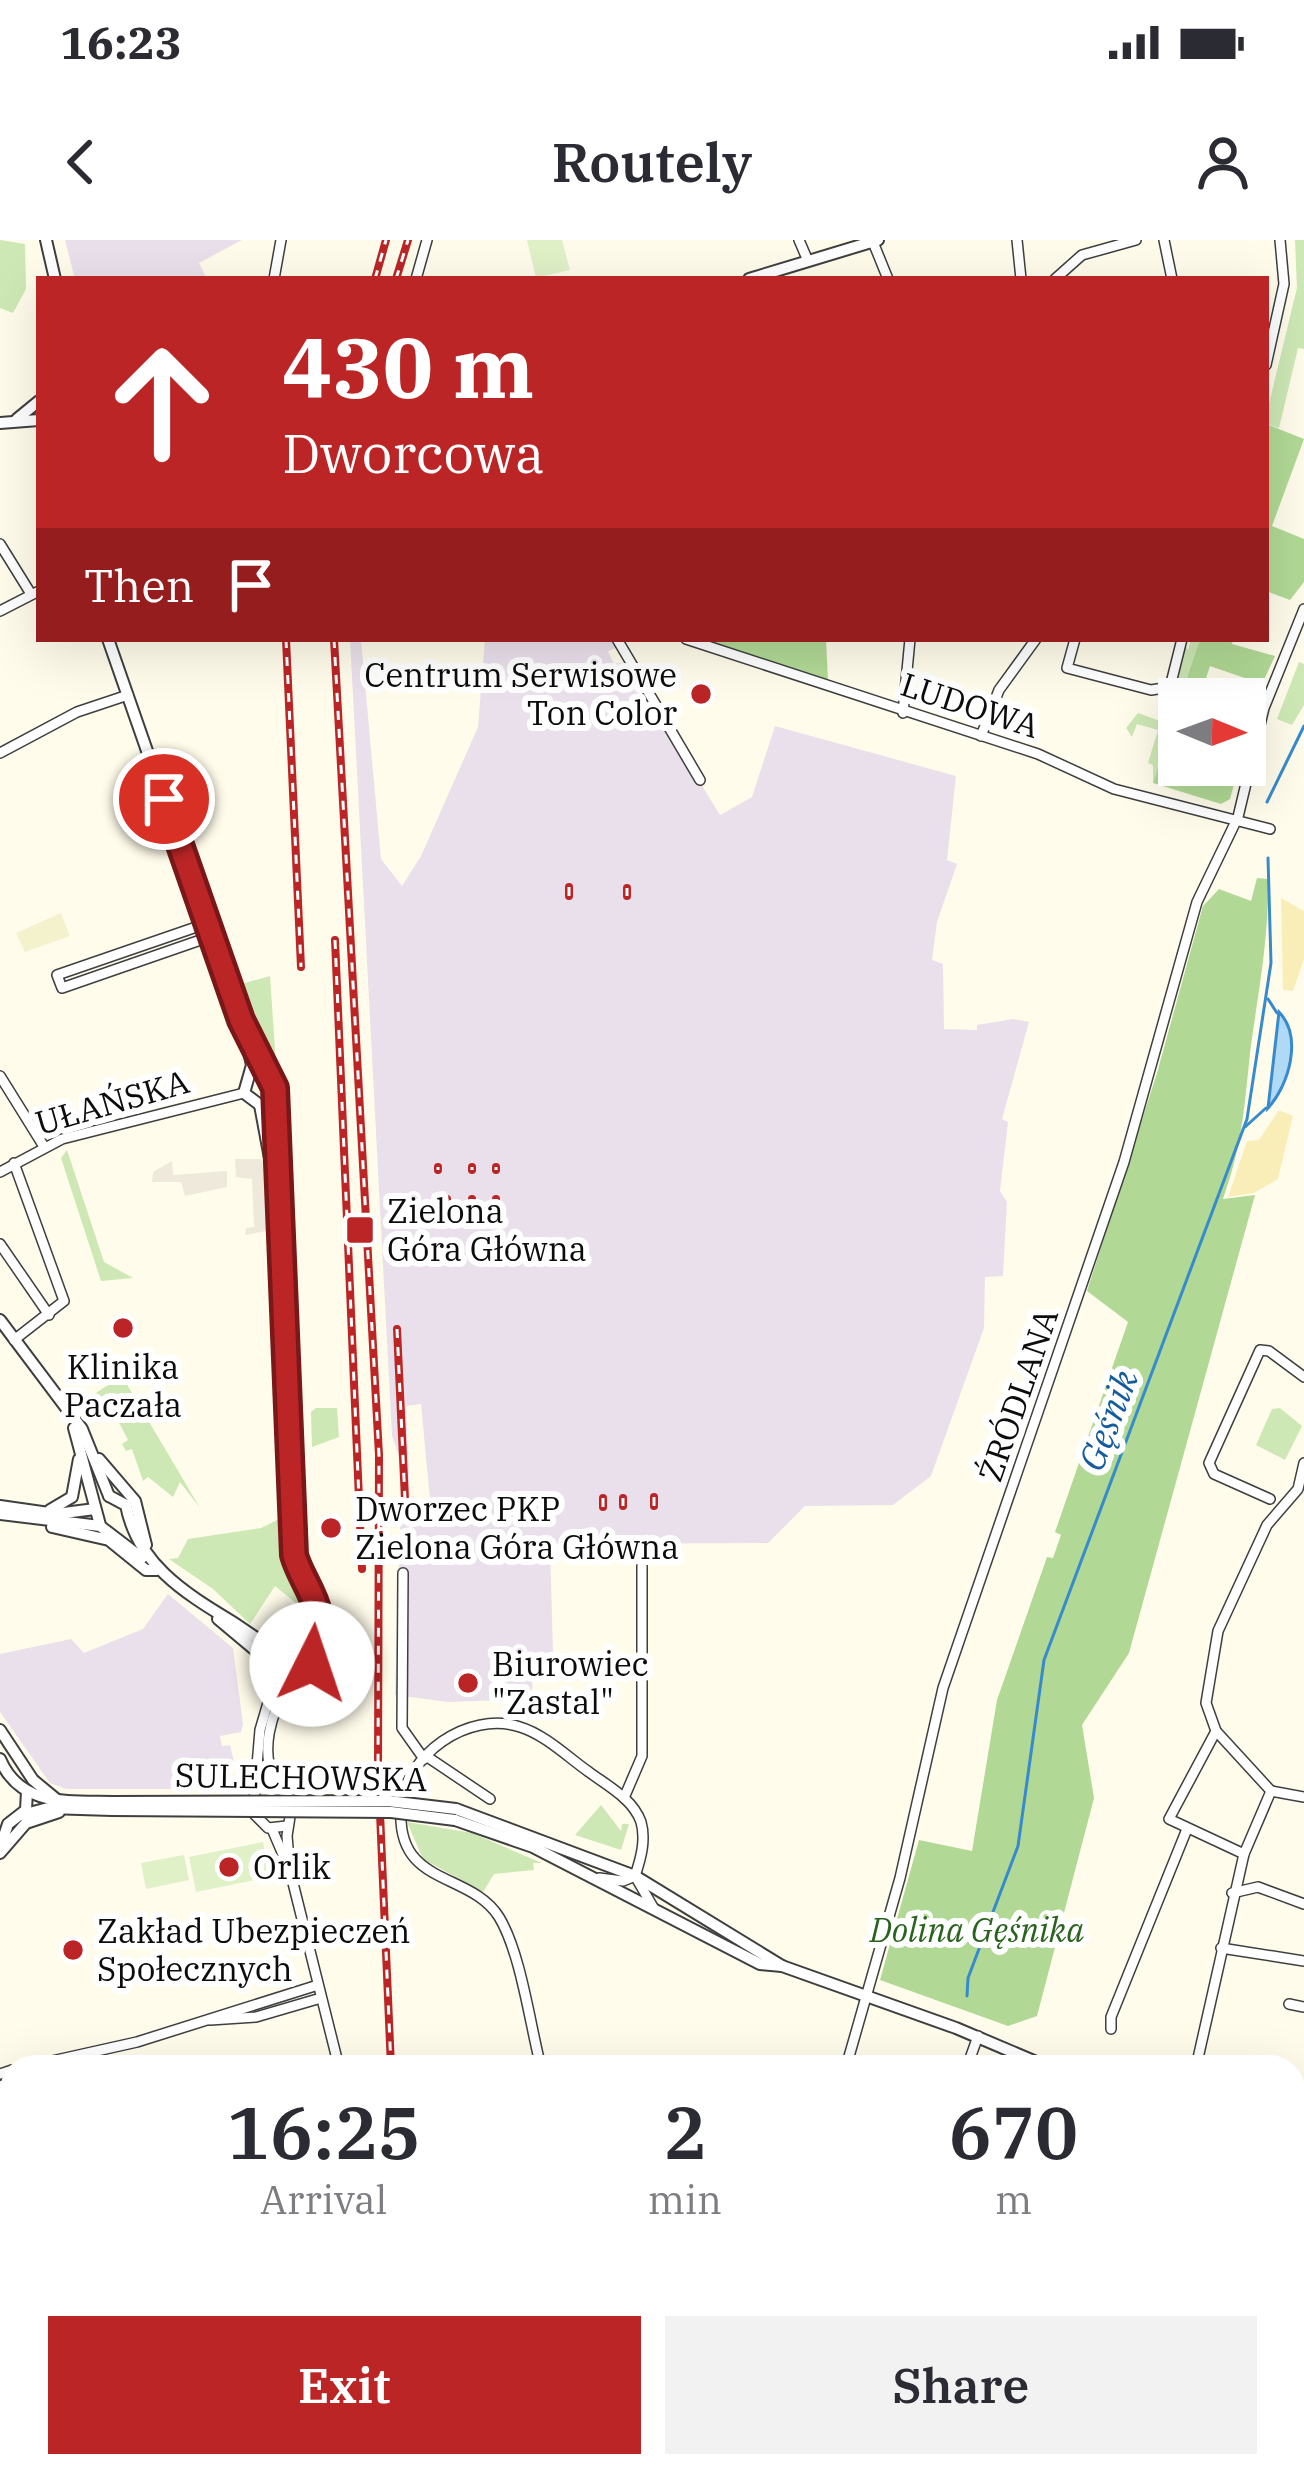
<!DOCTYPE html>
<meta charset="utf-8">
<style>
:root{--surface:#fff;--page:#f2f2f3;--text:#2b2b33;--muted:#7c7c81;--accent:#bb2526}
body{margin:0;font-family:"IBM Plex Serif",serif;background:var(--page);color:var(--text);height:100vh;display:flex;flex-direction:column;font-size:45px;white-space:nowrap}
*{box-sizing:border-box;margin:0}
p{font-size:39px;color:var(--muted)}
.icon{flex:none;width:66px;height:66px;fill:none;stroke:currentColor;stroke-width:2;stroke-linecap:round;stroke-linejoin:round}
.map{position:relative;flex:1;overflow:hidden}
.panel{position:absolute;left:0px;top:1815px;width:1305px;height:423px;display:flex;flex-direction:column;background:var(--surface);border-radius:36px 36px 0 0;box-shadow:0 12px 48px #0002}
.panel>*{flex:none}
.hud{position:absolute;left:36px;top:36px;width:1233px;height:366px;border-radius:0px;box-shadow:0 12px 48px #0002;background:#bb2526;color:#fff;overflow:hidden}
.needle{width:78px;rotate:91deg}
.buttons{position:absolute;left:1158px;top:438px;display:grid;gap:24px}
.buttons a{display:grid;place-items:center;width:108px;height:108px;border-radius:0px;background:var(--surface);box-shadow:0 12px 48px #0002;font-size:60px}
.pin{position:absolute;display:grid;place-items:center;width:102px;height:102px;color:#fff;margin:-51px;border:6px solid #fff;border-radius:50%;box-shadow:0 3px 12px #0007}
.me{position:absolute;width:132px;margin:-66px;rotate:4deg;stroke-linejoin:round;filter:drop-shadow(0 0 9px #0008)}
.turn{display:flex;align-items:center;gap:42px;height:252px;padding:0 48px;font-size:54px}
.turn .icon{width:156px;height:156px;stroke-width:2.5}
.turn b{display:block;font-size:84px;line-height:102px}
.then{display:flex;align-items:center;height:114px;padding:0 48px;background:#0003;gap:24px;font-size:45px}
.eta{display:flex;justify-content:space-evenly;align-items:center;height:204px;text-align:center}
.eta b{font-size:72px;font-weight:600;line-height:84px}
.cta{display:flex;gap:24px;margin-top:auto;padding:24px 48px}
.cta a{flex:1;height:138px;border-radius:0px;background:var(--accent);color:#fff;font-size:48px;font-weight:600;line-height:138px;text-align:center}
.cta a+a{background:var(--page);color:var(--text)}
.status{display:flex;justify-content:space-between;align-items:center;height:84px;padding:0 60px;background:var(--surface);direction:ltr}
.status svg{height:33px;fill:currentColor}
header{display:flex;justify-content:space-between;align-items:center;height:156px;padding:0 48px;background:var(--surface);font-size:54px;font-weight:600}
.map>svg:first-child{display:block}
.industrial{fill:#eae0eb;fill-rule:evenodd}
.farmland{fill:#f4f2cc}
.green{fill:#cee8b5}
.forest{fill:#b1d995}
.sand{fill:#faeeb8}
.pitch{fill:#e0f0c7}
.plaza{fill:#eee9db}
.water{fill:#b0d9f6;stroke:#378bcc;stroke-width:3}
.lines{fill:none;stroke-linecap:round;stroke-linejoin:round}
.stream{stroke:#378bcc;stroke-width:3}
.minor-casing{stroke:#3f3f3f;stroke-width:12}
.tertiary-casing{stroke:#3f3f3f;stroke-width:14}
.minor{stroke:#fff;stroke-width:9}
.tertiary{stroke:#fff;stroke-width:10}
.rail-casing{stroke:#bb2526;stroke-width:8}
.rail{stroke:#fff;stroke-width:3;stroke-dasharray:9;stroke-linecap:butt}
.tertiary-bridge-casing{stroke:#3f3f3f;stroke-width:14;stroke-linecap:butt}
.tertiary-bridge{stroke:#fff;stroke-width:10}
.route-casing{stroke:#7a1819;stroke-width:30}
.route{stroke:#bb2526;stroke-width:21}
.poi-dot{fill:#bb2526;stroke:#fff;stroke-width:4.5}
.labels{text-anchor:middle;stroke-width:12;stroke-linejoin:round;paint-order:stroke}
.poi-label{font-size:33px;fill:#0c0c0c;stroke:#fff;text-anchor:start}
.street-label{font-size:33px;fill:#0c0c0c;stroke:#fff}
.park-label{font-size:33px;font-style:italic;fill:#29631d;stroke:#fff}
.water-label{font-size:36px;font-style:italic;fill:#165c9c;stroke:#fff}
</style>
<div class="status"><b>16:23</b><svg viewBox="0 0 49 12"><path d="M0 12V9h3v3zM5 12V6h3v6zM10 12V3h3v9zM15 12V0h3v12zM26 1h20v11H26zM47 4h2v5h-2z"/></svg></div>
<header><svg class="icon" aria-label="back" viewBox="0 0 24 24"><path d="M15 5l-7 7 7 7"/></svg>Routely<svg class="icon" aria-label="person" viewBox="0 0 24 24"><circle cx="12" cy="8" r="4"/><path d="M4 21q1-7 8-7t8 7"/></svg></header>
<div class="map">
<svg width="1304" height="2236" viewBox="0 0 1304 2236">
<rect width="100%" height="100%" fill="#fffceb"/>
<g class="industrial">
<path d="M65,0H242L199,23L207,39H75Z"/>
<path d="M350,399H361L381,619L402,646L421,616L478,487L485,399H614L618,407L608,411L614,424L626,422L720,575L752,557L775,486L956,536L947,620L957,624L937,682L932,720L943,724L944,789L977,790V785L1013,779L1029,782L1002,879L1008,882L1000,951L1007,962L1003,1036L985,1037L984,1088L931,1236L893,1265L805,1266L768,1303L550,1304L553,1413L533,1414L532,1459L448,1462L395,1455L402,1224L392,1196ZM421,1164L430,1260L410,1264L406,1166Z"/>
<path d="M168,1354L233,1408L243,1484L241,1492L220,1496L222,1506L230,1505L234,1522L226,1549H66L50,1543L0,1472V1414L71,1399L84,1413L143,1389Z"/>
</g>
<path class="farmland" d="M61,673L70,696L25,712L16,693Z"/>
<g class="green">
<path d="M0,0L25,4L26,49L13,73L0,68Z"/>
<path d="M1295,0H1304V109L1298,108L1279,188L1266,184V176L1297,48Z"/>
<path d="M1191,399H1200L1153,543V525L1148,523L1158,490L1137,484L1132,497L1126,488L1138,473L1163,482L1184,404L1188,410Z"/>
<path d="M1299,422L1304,424V465L1292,485L1277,479Z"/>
<path d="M270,736L276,823L241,744Z"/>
<path d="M67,910L104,1022L133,1038L101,1041L61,918Z"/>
<path d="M122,1136L200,1268L180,1242L173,1257L148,1237L143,1241L132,1209L126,1211L122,1204L128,1200L114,1173L88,1178L79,1164Z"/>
<path d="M316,1168H337L339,1197L312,1207L311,1172Z"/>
<path d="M1280,1168L1302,1186L1285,1220L1256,1205L1272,1169Z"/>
<path d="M279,1279L307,1372L275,1346L250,1384L213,1349L169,1319L178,1318L188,1299L261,1288Z"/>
<path d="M601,1565L621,1591L622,1584H629L621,1610L575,1595Z"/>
<path d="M407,1582L472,1593L542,1623H533L534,1630L494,1634L483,1652L423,1619Z"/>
</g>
<g class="forest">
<path d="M1266,184L1304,199L1272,286L1304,299V342L1290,360L1266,351Z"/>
<path d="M701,399H826L828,441Z"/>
<path d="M1200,399H1233L1232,404L1275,416L1262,444L1210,426L1199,459H1180Z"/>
<path d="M1179,463V525L1236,537L1230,559L1221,564L1153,543Z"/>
<path d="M1257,638L1268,639C1269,697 1259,748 1251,805C1244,866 1244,899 1223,959L1255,955L1129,1413L1082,1485L1094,1558L1037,1776L1008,1786L880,1740L919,1600L972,1611L997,1460L1047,1317L1053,1318L1061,1295L1055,1292L1128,1082L1087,1051L1157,833L1203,666L1219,649L1251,661Z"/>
</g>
<g class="sand">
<path d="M1281,658L1304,671V719L1293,751L1283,750Z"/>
<path d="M1279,870L1293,876L1278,939L1254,953L1228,957L1247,901L1259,900Z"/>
</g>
<g class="pitch">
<path d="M527,0H562L570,30L536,38Z"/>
<path d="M263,1602L269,1637L196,1652L189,1617Z"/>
<path d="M184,1615L189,1640L146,1649L141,1623Z"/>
<path d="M1304,2070V2236H1129L1131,2226H1293V2104Z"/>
</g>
<g class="plaza">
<path d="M235,919H261L266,925V991L245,995L246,988L254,987L252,939L236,937Z"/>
<path d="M172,921L173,935L227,931V947L185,956L181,942H152L153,932Z"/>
</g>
<path class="water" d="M1279,772C1303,797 1289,845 1268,868Z"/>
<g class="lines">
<g class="stream">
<path d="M1267,562L1304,486"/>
<path d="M1268,759L1277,773"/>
<path d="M1245,887L1266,868"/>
<path d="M967,1756L968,1738L1018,1606L1044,1420L1247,879L1271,723L1268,618"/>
<path d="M947,1827L949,1820"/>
</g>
<defs>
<g id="minor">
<path d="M799,0L808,21"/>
<path d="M1017,0L1021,39"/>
<path d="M1164,0L1172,39"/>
<path d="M873,2L888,39"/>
<path d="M274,39L281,0"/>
<path d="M416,39L427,0"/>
<path d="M1055,39L1082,15L1136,0"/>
<path d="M1266,125L1284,44L1280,0"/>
<path d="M0,304L31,354"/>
<path d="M0,371L39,351"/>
<path d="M617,399L700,540"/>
<path d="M686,399L1038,514L1114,549L1270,589"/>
<path d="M1075,399L1067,428L1151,450L1170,447L1182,399"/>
<path d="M903,473L910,399"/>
<path d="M981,496L999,450L1036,399"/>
<path d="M0,513L77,472L128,455"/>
<path d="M208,683L57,735L62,748L212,696"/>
<path d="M0,836L43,905"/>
<path d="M14,923L64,1061L14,1100"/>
<path d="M0,932L62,899L244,853"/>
<path d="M0,1004L49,1075"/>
<path d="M1270,1259L1214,1234L1209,1223L1260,1110L1269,1111L1304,1137"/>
<path d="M403,1333L402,1488L424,1519"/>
<path d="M275,1439L260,1490L253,1573L268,1588L287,1586"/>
<path d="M1216,1491L1271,1551L1244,1614"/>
<path d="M426,1516L490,1559"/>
<path d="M275,1541C260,1512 270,1472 289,1447"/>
<path d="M260,1545L279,1541L293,1557L287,1596L290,1631"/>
<path d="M1271,1551L1304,1557"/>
<path d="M624,1558L642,1516V1316"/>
<path d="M272,1589L290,1631L339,1827"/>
<path d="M599,1638L623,1641L635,1636"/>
<path d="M1232,1653L1258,1647L1304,1664"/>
<path d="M1221,1708L1304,1721"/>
<path d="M1289,1764L1304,1767"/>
<path d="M210,1780L256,1777L321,1758"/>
<path d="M1111,1789V1777L1187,1589"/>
<path d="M25,1827L137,1802L318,1745"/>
<path d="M541,1827C530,1785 521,1713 499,1677C470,1631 397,1647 401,1570C404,1515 468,1470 520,1487C544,1494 569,1518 589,1532C608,1546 633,1559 641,1582C646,1600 641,1618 635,1636L653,1667"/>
<path d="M846,1827L900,1638L943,1448L1124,922L1197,662L1238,577L1264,468L1304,369"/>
<path d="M967,1827L978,1796"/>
<path d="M1196,1827L1244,1614L1169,1579L1216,1491L1206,1463L1218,1391L1267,1285L1298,1249L1304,1223"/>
<path d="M0,1834L12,1830"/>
<path d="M0,1846L12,1842"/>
<path d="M0,1973L12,2050"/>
<path d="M0,2056L12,2052"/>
<path d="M54,2226L56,2236"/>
<path d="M917,2226L922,2236"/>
<path d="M103,2235L129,2226"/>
<path d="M410,2236L411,2226"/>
<path d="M568,2236L569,2226"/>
<path d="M667,2236L670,2226"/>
<path d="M1062,2236L1065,2226"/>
</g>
<g id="tertiary">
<path d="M46,0L55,39"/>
<path d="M749,39L878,0"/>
<path d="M17,179L39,161"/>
<path d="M0,183L39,180"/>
<path d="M108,399L243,786"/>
<path d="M241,780L275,847L294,1315"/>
<path d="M247,804L252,825L244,853L260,865"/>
<path d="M260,865L277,956"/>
<path d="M0,1080L82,1189L109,1256"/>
<path d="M74,1188L100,1285"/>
<path d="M99,1219L135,1261L146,1305"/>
<path d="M289,1254L288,1303L319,1378L309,1414"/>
<path d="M109,1256L126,1265C137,1323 183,1352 231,1381C247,1391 261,1404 281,1408"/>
<path d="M0,1266L56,1274L95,1269"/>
<path d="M50,1270L72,1257L79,1219"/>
<path d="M0,1274L100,1286L142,1318"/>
<path d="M52,1287L109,1300L146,1330H157"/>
<path d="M218,1379L267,1420L278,1443L300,1445L312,1428L309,1414L295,1405L277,1411L270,1425"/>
<path d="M295,1405L308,1384L310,1359"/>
<path d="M0,1490L33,1540L56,1559"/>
<path d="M0,1519C20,1567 68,1561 113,1562"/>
<path d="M456,1569L635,1636L782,1726"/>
<path d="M22,1575L48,1568L112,1570"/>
<path d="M455,1580L533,1607L760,1724L782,1726L956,1788L1048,1827"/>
<path d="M0,1608L8,1584L26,1570L27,1551"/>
<path d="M0,1613L26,1583L59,1572"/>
<path d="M1293,1933L1304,1938"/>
</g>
</defs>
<use href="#minor" class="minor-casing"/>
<use href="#tertiary" class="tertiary-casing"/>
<use href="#minor" class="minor"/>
<use href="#tertiary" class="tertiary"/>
<defs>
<g id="rail">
<path d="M375,39L386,0"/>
<path d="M396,39L408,0"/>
<path d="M286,399L301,727"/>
<path d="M334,399L379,1215L378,1527L391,1827"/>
<path d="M569,647V656"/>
<path d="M627,656V648"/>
<path d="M335,700L362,1329"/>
<path d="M472,927V930"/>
<path d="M496,927V930"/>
<path d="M438,930V927"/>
<path d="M447,959V963"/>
<path d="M472,963V959"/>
<path d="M496,963V959"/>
<path d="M397,1089L405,1260"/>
<path d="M654,1257V1266"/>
<path d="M623,1258V1266"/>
<path d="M603,1267V1258"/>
<path d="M399,2236L400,2226"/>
</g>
</defs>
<use href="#rail" class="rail-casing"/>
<use href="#rail" class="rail"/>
<defs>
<g id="tertiary-bridge">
<path d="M113,1562L388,1561L456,1569"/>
<path d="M112,1570L391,1572L455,1580"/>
</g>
</defs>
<use href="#tertiary-bridge" class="tertiary-bridge-casing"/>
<use href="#tertiary-bridge" class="tertiary-bridge"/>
</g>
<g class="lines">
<defs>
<path id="route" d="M164,559L241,780L275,848L294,1315C299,1334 314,1353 318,1373C321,1392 306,1406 312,1424"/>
</defs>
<use href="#route" class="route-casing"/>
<use href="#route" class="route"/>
</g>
<g class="poi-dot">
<circle cx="701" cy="454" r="12"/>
<rect x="345" y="975" width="30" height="30" rx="6"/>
<circle cx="123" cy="1088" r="12"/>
<circle cx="331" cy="1288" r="12"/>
<circle cx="468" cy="1443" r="12"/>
<circle cx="229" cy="1627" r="12"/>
<circle cx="73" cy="1710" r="12"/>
</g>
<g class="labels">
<g class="poi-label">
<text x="677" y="447" text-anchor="end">Centrum Serwisowe<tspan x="677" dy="38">Ton Color</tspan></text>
<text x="387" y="983">Zielona<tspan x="387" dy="38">Góra Główna</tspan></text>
<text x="123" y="1139" text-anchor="middle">Klinika<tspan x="123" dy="38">Paczała</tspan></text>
<text x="355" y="1281">Dworzec PKP<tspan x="355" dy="38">Zielona Góra Główna</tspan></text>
<text x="492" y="1436">Biurowiec<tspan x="492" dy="38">"Zastal"</tspan></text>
<text x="253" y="1639">Orlik</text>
<text x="97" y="1703">Zakład Ubezpieczeń<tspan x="97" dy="38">Społecznych</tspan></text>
</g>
<g class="street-label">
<text transform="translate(970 465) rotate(18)" y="12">LUDOWA</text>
<text transform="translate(112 862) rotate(-16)" y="12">UŁAŃSKA</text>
<text transform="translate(1018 1155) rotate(-71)" y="12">ŹRÓDLANA</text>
<text transform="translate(301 1537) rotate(1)" y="12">SULECHOWSKA</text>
</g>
<g class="park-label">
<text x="977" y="1702">Dolina Gęśnika</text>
</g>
<g class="water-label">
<text transform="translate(1108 1180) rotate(-69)" y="13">Gęśnik</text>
</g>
</g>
</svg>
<div class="buttons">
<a><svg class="needle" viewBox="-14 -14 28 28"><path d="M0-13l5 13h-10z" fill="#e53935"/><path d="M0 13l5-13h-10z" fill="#7c7c81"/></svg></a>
</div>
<div class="pin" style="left:164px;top:559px;background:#d93025"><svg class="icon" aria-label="arrive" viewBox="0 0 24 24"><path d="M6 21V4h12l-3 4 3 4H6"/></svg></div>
<svg class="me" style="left:312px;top:1424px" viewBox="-20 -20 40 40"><circle r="19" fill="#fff"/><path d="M0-13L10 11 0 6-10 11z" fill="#bb2526"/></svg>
<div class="hud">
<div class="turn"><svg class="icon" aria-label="ahead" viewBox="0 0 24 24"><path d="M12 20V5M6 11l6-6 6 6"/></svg><div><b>430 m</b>Dworcowa</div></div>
<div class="then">Then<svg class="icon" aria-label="arrive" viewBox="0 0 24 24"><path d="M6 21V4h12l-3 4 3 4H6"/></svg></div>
</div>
<section class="panel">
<div class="eta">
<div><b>16:25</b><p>Arrival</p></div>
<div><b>2</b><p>min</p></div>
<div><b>670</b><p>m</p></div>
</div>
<div class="cta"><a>Exit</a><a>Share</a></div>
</section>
</div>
